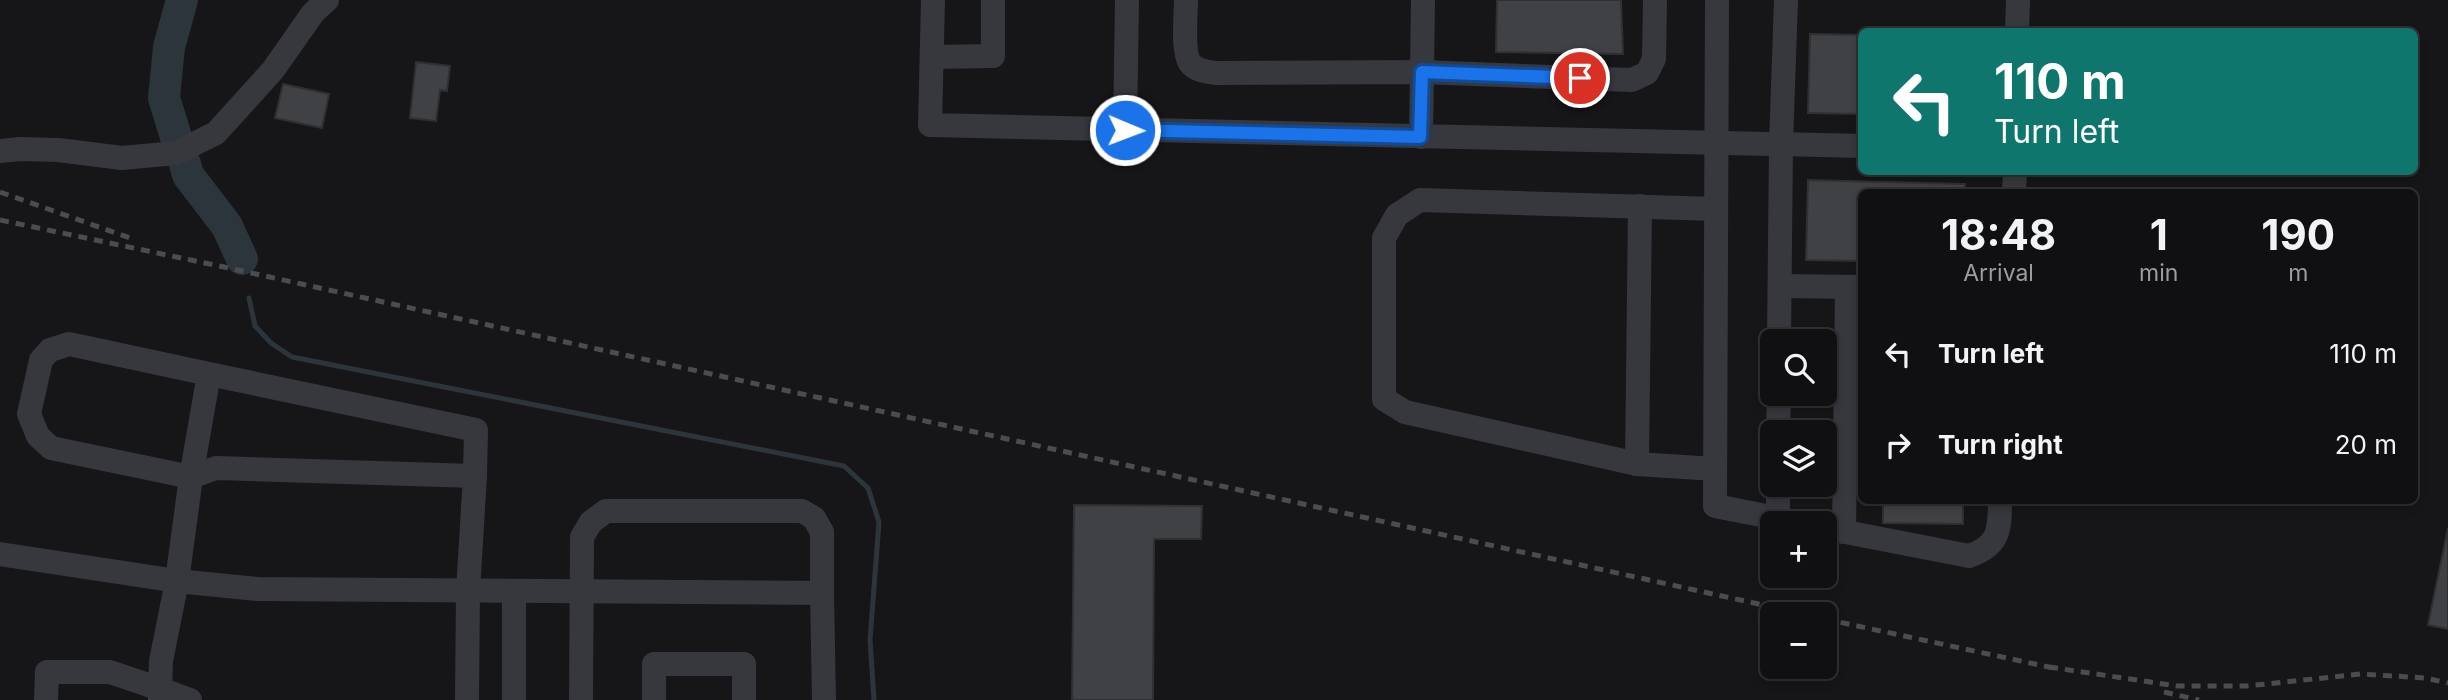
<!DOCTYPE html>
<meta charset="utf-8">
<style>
:root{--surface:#101012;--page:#1e1e20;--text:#f1f3f6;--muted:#9c9d9f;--line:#303032}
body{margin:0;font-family:Inter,sans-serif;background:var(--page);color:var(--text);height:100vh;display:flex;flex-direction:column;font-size:26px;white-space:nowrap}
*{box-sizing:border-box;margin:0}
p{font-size:23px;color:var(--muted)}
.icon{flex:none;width:38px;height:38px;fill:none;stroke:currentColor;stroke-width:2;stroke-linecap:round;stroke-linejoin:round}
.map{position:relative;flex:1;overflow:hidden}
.details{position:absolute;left:1858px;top:189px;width:560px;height:315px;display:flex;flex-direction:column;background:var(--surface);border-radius:10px;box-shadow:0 4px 10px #0003,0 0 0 2px var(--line)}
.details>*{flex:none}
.top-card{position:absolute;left:1858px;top:28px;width:560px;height:147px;border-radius:10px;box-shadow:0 4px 10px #0003,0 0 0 2px var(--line);background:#0f766e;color:#fff;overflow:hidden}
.buttons{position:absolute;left:1760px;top:329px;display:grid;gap:14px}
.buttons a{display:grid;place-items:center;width:77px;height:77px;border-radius:10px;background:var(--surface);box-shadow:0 4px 10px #0003,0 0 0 2px var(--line);font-size:35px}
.pin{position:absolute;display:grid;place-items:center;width:60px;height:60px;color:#fff;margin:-30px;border:4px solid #fff;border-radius:50%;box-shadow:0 2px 7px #0007}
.me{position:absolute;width:77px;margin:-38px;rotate:91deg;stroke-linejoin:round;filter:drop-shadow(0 0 5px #0008)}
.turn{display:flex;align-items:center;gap:24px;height:147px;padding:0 21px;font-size:32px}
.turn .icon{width:91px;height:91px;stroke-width:2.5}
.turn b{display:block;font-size:49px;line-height:60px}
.eta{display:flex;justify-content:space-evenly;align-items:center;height:119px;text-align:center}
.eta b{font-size:42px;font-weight:700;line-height:49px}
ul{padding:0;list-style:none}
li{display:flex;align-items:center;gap:21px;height:91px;padding:0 21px}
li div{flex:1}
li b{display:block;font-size:26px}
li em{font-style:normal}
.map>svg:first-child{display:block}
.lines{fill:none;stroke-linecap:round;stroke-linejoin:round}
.stream{stroke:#2c353c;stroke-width:5}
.river{stroke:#2c353c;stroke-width:32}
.building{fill:#404145;stroke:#303034;stroke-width:2}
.minor{stroke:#37383d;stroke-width:24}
.rail{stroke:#4a4c52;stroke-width:5;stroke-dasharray:9 7;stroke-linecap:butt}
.route-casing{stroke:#114b97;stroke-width:18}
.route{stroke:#1a73e8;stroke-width:12}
</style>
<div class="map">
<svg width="2448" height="700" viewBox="0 0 2448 700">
<rect width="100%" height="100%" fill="#161618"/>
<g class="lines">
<path class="stream" d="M249,298L255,326L271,343L292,357L844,466L868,488L879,522L870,640L874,700"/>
<g class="river">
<path d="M176,137L164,98L169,47L182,0"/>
<path d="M185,164L188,175L227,226L242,259"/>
</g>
</g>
<g class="building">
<path d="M1497,0H1621L1623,54L1496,52Z"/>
<path d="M1810,34L1862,35V114L1808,113Z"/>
<path d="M416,62L450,66L447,91L440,90L436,121L410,118Z"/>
<path d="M283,84L329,94L322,128L275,118Z"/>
<path d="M1808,180L1965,184V192H1862V261L1806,260Z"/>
<path d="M1883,500H1963V524L1883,523Z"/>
<path d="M1074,505L1202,506L1201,539H1154L1153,700H1072Z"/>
<path d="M2448,528V629L2428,625Z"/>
</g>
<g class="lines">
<g class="minor">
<path d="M933,0L930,125L1862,146"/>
<path d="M1186,0C1186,15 1182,51 1190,63C1196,71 1208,72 1216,73L1422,72L1421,137"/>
<path d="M1423,0L1422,72L1632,80L1647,73L1654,59L1655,0"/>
<path d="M1717,0L1715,506L1801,523"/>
<path d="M2017,32L2018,0"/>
<path d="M932,57L993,56V0"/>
<path d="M1125,130L1127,0"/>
<path d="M0,151L20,149L58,150L122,158L176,153L216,133L273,70L313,13L327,0"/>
<path d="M2014,192L2015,172"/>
<path d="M1780,286L1862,287"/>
<path d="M1779,341L1781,145L1786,0"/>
<path d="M1778,432L1779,394"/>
<path d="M1637,464L1640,206"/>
<path d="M1715,469L1637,464L1405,412L1384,399V238L1397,215L1420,200L1716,209"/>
<path d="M1778,519V485"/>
<path d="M1825,528L1969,556C1999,546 2000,530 2000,500"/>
<path d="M1844,532L1847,287"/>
<path d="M0,554L177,581L257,589L822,593L824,700"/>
<path d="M514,591V700"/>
<path d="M46,700L47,672H110L160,689L161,661L177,581L191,477L51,448L38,436L29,414L41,360L50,350L69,344L209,374L191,477L216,468L475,476L476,430L209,374"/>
<path d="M160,700V689L190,700"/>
<path d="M467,700L468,591L475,476"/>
<path d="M581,700L582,537L591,522L606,511H802L814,518L822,532V593"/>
<path d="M654,700V664H744V700"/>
</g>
<g class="rail">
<path d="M0,192L130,238"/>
<path d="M0,220L224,267L1804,614"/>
<path d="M1825,619L2058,669"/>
<path d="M2049,667L2177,686H2247L2361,674L2425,678L2448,683"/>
<path d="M2164,692L2199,700"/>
</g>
</g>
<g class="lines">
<defs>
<path id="route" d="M1125,130L1420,137L1422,72L1580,78"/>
</defs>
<use href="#route" class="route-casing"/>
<use href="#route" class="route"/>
</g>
</svg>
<div class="buttons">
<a><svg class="icon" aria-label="search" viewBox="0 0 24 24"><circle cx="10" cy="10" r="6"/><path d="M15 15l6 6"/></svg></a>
<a><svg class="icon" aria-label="layers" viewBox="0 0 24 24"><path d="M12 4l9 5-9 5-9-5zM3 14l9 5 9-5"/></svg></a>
<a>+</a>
<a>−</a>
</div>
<div class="pin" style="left:1580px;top:78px;background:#d93025"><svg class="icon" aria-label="arrive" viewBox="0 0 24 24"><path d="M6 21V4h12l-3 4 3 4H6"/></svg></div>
<svg class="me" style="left:1125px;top:130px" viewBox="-20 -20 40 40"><circle r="17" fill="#1a73e8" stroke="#fff" stroke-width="3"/><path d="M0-11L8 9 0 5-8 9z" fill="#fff"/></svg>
<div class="top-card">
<div class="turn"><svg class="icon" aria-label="left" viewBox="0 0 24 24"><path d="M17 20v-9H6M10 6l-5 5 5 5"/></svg><div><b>110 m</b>Turn left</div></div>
</div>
<section class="details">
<div class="eta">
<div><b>18:48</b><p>Arrival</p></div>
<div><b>1</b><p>min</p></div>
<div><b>190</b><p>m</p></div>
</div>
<ul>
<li><svg class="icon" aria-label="left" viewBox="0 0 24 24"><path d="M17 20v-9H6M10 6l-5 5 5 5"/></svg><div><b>Turn left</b></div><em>110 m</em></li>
<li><svg class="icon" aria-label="right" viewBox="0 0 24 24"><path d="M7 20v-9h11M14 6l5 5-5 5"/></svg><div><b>Turn right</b></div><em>20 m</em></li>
</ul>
</section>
</div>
